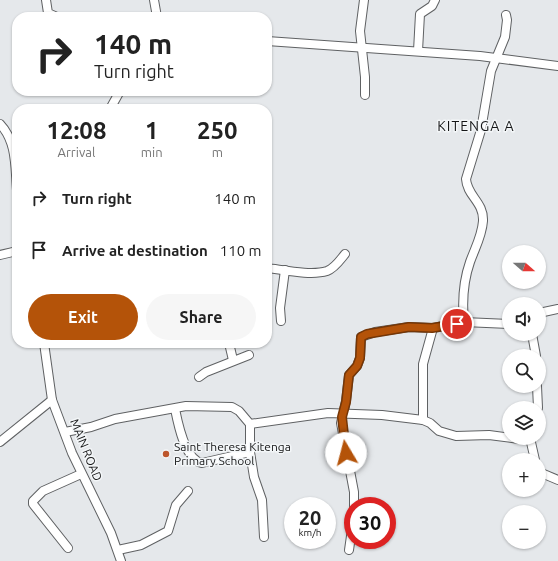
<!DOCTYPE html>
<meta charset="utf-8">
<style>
:root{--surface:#fff;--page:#f6f6f6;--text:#222;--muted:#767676;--accent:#b45309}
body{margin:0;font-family:Ubuntu,sans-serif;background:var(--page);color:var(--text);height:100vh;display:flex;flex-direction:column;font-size:15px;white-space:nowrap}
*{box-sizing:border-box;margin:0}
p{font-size:13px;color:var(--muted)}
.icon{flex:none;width:22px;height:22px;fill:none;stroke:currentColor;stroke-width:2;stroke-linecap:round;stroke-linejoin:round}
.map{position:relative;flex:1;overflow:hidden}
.panel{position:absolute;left:12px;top:104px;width:260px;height:244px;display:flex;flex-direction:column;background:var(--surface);border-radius:16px;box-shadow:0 1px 3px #0004}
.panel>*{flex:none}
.hud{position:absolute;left:12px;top:12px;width:260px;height:84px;border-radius:16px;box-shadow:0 1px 3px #0004;background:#fff;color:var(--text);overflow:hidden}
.needle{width:26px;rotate:110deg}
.tools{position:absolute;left:502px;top:245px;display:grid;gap:8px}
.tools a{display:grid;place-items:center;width:44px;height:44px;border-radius:50%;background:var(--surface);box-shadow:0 1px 3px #0004;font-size:20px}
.speed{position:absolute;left:284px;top:497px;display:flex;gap:8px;font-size:20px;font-weight:700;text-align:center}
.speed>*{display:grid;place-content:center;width:52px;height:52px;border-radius:50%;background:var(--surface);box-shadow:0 1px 3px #0004;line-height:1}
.speed small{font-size:10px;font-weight:400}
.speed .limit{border:6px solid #d22;background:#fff;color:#111}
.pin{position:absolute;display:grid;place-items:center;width:34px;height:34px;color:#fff;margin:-17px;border:2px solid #fff;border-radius:50%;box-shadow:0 1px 4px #0007}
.me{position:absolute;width:44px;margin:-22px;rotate:352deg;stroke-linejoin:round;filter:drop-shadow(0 0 3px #0008)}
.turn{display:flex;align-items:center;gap:14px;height:84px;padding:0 16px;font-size:18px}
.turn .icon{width:52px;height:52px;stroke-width:2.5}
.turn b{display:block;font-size:28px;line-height:34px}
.eta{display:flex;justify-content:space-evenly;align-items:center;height:68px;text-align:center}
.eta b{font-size:24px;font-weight:700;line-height:28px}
.button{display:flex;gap:8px;margin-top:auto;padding:8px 16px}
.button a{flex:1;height:46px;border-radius:24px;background:var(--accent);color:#fff;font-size:16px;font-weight:700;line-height:46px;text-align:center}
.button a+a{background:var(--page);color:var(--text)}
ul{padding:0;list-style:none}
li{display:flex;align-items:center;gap:12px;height:52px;padding:0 16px}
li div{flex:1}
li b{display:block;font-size:15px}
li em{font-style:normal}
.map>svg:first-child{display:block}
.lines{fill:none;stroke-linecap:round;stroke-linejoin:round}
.minor-casing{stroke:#5f6163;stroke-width:10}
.minor{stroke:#fff;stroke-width:8}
.route-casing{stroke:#753606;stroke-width:10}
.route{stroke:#b45309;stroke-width:7}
.poi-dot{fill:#bd562c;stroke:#f3f6f8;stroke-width:1.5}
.labels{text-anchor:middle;stroke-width:3;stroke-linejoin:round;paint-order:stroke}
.poi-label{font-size:12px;fill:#151617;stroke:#f3f6f8;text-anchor:start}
.street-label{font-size:12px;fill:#151617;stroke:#f3f6f8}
.quarter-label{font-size:14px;letter-spacing:1px;fill:#151617;stroke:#f3f6f8}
</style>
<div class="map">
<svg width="558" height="561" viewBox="0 0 558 561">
<rect width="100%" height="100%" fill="#e5e8eb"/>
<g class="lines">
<defs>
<g id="minor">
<path d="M46,0L48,13L57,17H71"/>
<path d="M154,0L157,17"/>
<path d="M364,0L360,31L365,77V95"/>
<path d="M267,41L480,56L558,66"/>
<path d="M418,51L420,14L432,6L435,0"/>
<path d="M110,109L120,91"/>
<path d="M0,124C17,142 15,167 17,190"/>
<path d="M0,255L17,251"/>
<path d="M267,268C284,270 311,276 327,271C335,268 340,260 345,254"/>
<path d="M539,313L558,309"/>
<path d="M281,321L280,308L285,270"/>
<path d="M464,322C462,301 463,282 470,262C475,248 482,236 483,221C484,202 467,196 466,179L481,130L491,71L505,37L507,20L506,15"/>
<path d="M532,334L536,356"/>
<path d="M44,343L52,400L72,453L111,533L121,561"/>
<path d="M229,343L233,360"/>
<path d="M199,377L206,372L249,355"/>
<path d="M537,386L538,408"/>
<path d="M175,409C178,424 185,460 202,463L250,452"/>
<path d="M423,420V364L433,328"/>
<path d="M250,424L328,413L382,415L423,420L430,423L439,431L456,436L489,435L519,439L530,438"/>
<path d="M65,432L91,427L115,419L186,406L232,407L239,411L250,424V452L254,477L262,500L264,537"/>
<path d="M530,438L535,460"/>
<path d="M0,442L52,400"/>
<path d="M539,472L558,480"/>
<path d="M354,506V492L341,423L346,401L349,375L357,366L360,358L361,337L375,332L409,327L433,328L464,322L509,324"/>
<path d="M68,548L33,504V501L43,491L81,474"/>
<path d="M118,550L141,545L168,531L176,505L188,491"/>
<path d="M349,550L353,522"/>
</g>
</defs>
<use href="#minor" class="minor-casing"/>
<use href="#minor" class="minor"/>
</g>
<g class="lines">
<defs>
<path id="route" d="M346,453L342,417L346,402L349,375L357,366L360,358L361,337L367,334L409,327L432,328L457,324"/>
</defs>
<use href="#route" class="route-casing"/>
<use href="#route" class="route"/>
</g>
<circle class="poi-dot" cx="166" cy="454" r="4"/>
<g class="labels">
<g class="poi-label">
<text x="174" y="451">Saint Theresa Kitenga<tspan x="174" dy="14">Primary School</tspan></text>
</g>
<g class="street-label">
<text transform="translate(86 450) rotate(68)" y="4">MAIN ROAD</text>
</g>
<g class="quarter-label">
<text x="476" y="131">KITENGA A</text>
</g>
</g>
</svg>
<div class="tools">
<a><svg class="needle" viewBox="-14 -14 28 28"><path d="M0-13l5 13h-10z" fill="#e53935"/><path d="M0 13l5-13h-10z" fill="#767676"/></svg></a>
<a><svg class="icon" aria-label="sound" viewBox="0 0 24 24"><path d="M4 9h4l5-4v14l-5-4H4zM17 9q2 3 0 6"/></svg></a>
<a><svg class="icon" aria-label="search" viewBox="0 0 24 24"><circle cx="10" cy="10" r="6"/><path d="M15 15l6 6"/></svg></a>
<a><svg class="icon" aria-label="layers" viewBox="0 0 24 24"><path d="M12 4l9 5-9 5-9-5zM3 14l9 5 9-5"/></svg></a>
<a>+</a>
<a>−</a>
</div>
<div class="speed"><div>20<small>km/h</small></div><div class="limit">30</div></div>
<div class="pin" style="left:457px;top:324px;background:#d93025"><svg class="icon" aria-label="arrive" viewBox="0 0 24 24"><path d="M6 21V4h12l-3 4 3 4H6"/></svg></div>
<svg class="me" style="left:346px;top:453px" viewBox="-20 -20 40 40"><circle r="19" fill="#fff"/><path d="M0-13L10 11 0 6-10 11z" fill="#b45309"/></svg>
<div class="hud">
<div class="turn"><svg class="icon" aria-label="right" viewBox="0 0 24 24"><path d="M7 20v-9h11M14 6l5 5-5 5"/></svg><div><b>140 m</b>Turn right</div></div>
</div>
<section class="panel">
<div class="eta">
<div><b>12:08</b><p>Arrival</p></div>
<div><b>1</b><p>min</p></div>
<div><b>250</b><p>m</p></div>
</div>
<ul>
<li><svg class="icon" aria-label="right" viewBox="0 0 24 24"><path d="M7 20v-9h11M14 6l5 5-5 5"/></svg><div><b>Turn right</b></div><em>140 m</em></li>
<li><svg class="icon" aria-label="arrive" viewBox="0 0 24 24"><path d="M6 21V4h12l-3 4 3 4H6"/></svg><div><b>Arrive at destination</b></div><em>110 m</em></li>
</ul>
<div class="button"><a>Exit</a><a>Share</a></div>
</section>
</div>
